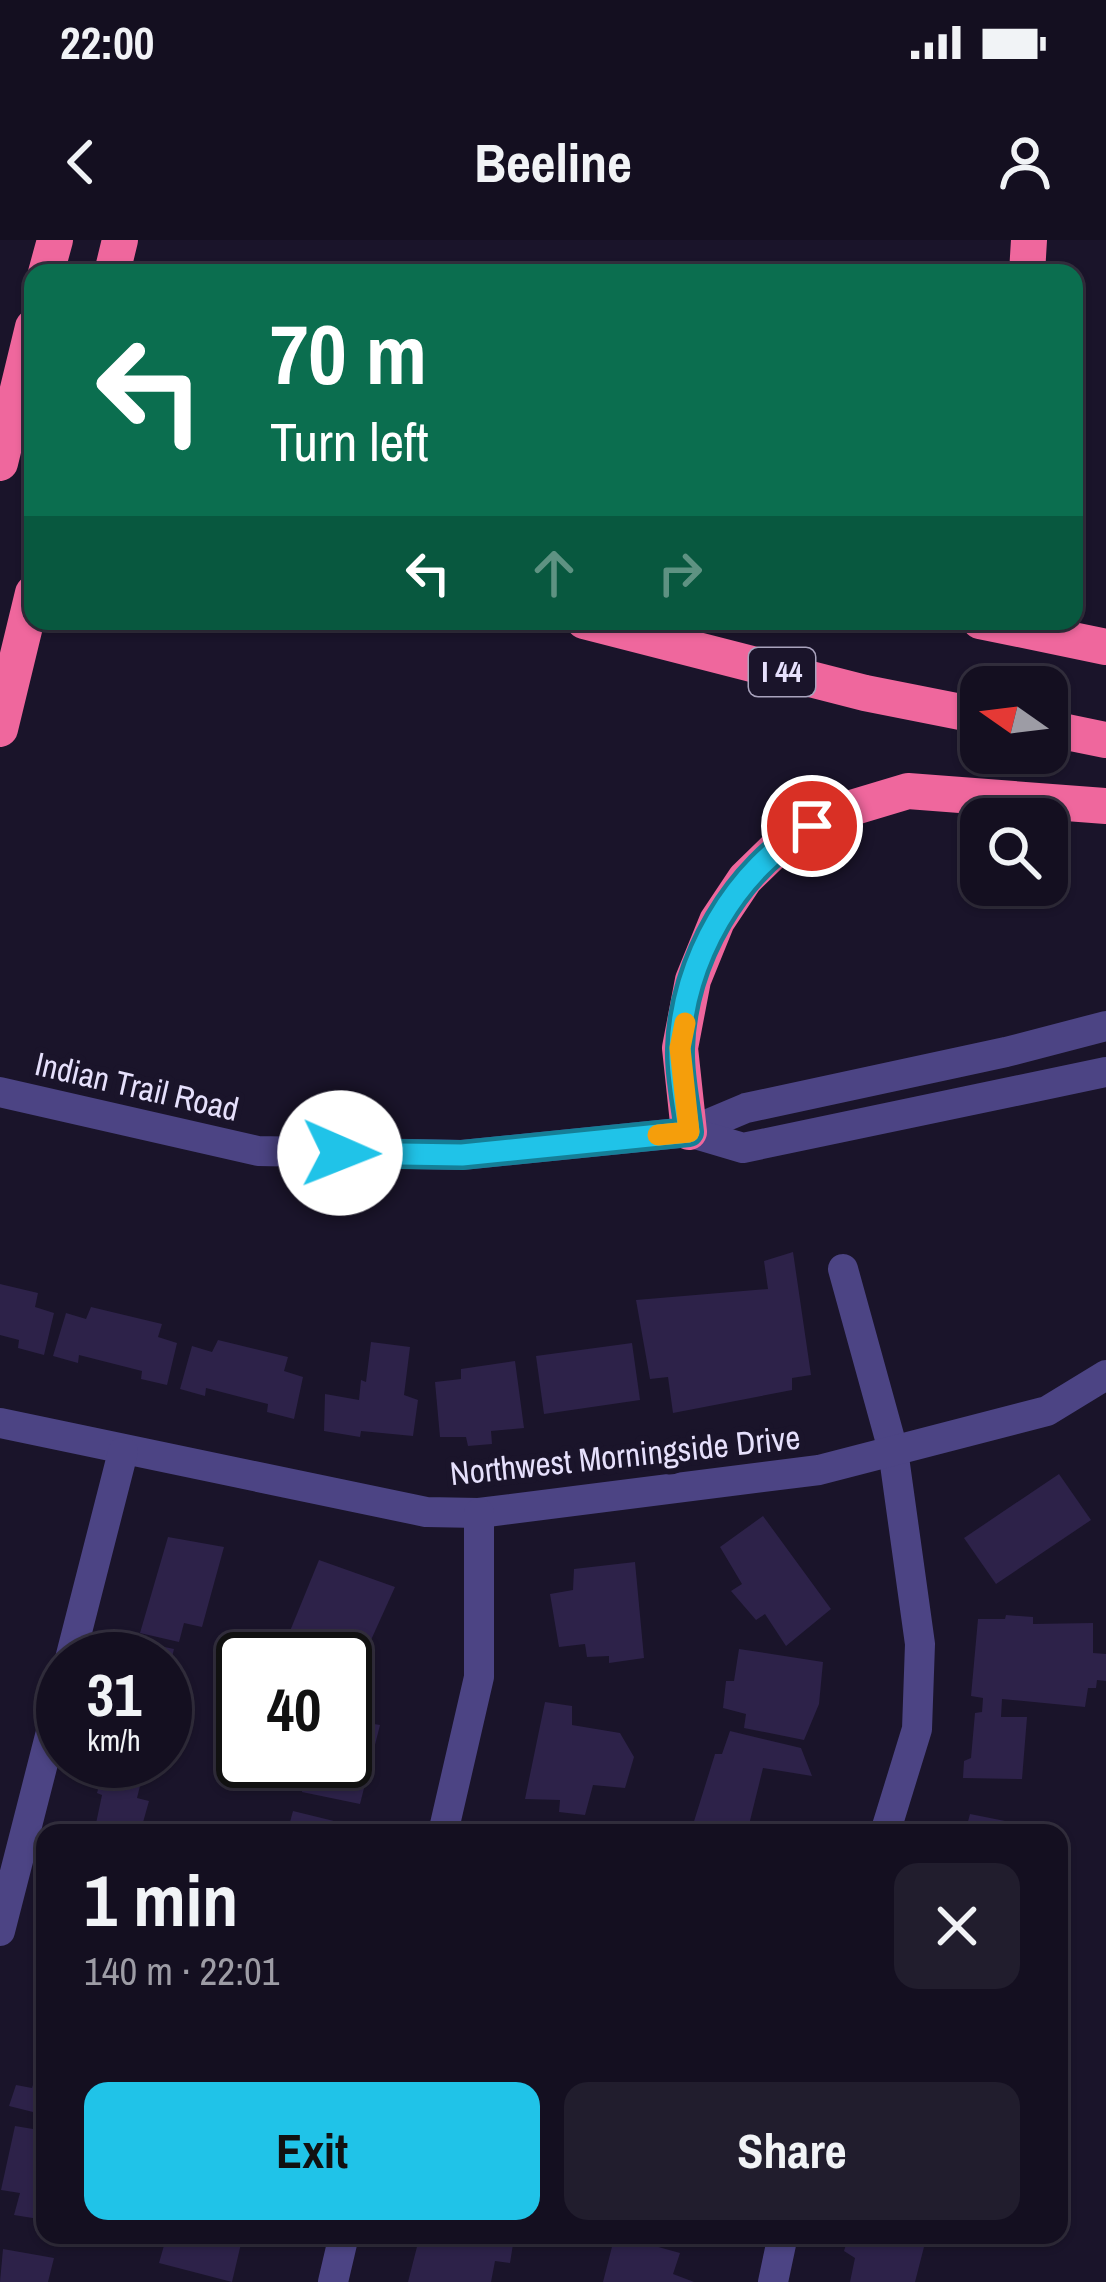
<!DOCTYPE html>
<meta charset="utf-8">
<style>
:root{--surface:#140f20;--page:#211d2d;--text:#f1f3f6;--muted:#9d9ca5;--line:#332f3e;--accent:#20c3e8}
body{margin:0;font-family:"Archivo Narrow",sans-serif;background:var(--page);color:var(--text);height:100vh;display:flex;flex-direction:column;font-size:45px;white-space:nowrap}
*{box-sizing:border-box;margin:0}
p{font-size:39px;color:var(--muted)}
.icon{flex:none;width:66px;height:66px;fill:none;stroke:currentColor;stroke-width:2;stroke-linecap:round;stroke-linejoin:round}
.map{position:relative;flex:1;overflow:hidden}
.drawer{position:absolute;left:36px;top:1584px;width:1032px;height:420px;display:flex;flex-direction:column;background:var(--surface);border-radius:24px;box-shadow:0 3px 9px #0004,0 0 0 3px var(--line)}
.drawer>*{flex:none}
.hud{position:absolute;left:24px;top:24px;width:1059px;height:366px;border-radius:24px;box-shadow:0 3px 9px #0004,0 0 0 3px var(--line);background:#0b6e4f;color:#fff;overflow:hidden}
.needle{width:78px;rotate:284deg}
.tools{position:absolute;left:960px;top:426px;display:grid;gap:24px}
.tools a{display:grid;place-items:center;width:108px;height:108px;border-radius:24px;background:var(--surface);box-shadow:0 3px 9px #0004,0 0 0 3px var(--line);font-size:60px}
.speed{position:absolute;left:36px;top:1392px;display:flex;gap:24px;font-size:60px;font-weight:700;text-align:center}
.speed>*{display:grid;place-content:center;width:156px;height:156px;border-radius:50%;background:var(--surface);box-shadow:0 3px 9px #0004,0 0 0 3px var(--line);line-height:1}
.speed small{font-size:30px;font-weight:400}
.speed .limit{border:6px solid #111;border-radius:18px;background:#fff;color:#111}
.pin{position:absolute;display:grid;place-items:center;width:102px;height:102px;color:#fff;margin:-51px;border:6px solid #fff;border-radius:50%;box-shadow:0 3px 12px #0007}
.me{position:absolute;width:132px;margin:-66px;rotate:91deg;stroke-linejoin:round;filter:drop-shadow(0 0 9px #0008)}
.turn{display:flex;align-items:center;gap:42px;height:252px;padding:0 48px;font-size:54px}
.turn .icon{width:156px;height:156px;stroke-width:2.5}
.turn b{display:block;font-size:84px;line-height:102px}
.lanes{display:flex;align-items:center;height:114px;padding:0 48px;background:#0003;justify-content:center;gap:60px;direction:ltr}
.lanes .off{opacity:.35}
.round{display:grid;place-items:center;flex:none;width:126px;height:126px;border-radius:24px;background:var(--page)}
.head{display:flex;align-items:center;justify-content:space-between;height:204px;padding:0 48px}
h1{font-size:72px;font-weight:800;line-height:90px}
.cta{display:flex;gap:24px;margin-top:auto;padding:24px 48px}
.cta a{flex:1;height:138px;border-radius:24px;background:var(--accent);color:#111;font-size:48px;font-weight:800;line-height:138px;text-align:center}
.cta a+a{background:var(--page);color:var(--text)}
.status{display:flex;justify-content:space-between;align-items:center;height:84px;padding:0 60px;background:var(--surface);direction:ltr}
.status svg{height:33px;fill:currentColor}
header{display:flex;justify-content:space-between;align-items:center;height:156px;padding:0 48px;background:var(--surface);font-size:54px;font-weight:800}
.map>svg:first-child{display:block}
.building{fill:#2d2249}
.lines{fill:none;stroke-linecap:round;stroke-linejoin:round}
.minor{stroke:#4c4484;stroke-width:30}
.highway{stroke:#ef679d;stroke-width:36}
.route-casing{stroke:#157f97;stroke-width:30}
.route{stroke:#20c3e8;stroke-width:21}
.slow{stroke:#f59e0b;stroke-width:21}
.labels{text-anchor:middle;stroke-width:12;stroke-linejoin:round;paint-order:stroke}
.shield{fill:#1a142a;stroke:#a9a3bd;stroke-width:3}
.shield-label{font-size:30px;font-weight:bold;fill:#e6e0fc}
.street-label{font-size:33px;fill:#e6e0fc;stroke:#1a142a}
</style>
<div class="status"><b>22:00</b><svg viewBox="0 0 49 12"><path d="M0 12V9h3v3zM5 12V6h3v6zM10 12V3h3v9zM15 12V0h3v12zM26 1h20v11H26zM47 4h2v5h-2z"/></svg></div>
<header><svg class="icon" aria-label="back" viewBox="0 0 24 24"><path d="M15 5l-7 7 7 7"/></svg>Beeline<svg class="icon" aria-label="person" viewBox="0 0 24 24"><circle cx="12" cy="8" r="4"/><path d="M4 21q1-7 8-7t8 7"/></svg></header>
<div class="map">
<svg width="1106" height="2042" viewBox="0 0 1106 2042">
<rect width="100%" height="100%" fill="#1a142a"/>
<g class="building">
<path d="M793,1012L811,1135L792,1138V1150L673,1173L668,1137L650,1139L636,1060L768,1049L764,1021Z"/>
<path d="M0,1044L38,1053L35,1067L54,1073L44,1115L18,1108L19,1100L0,1095Z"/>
<path d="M91,1067L162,1084L158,1097L177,1103L167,1145L141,1139L142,1131L79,1115L78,1123L53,1116L66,1073L86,1079Z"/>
<path d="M218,1100L288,1117L284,1131L303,1137L294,1179L267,1172L268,1164L206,1148L205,1156L180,1149L192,1106L212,1112Z"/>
<path d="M371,1102L410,1107L404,1155L418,1160L413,1196L361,1191L360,1197L324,1191L325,1154L359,1160L361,1140L366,1142Z"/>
<path d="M632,1103L640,1160L544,1174L536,1116Z"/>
<path d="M515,1121L524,1188L491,1191L492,1204L468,1206L466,1197H440L435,1142L461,1139V1129Z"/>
<path d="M1059,1234L1091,1280L996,1344L964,1298Z"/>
<path d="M763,1276L831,1369L786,1406L765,1374L756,1380L731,1351L742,1344L720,1307Z"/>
<path d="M168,1297L224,1307L202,1387L184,1383L179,1402L140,1393Z"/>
<path d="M319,1320L395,1347L361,1422L288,1396Z"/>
<path d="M635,1322L644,1418L609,1423V1416L587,1417L585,1404L559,1407L550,1354L573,1350L574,1329Z"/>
<path d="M1006,1375L1033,1377V1384L1093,1383V1413L1106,1414V1441L1097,1440L1096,1448H1088L1085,1467L1002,1459L1001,1477H1027L1022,1539L963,1538L964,1521L971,1518L975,1473L982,1472L983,1458L971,1456L978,1379H1005Z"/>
<path d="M136,1401L174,1409L168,1433L180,1436L167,1487L165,1419H131Z"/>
<path d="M739,1409L823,1422L819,1464L804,1500L744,1488L746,1474L723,1468L726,1441H734Z"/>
<path d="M545,1462L572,1466V1485L620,1493L634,1517L625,1548L593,1545L585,1575L559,1572L560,1560L525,1559Z"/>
<path d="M345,1479L380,1485L360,1564L302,1552L308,1521H345Z"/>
<path d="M730,1491L801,1508L812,1536L763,1528L747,1593H697L691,1591L715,1514H722Z"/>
<path d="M105,1525L143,1534L137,1558L149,1561L140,1593H94L102,1555L97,1553Z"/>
<path d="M293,1571L338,1582L335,1593H287Z"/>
<path d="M970,1574L1015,1583L1014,1589L1023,1593H951L952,1586L966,1589Z"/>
<path d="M45,1807V1875L9,1866L16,1845L32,1848Z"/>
<path d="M15,1886L45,1891V1980L14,1975L20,1953L1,1950Z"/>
<path d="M167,1995L183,1999L184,1995H243L232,2042L159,2023Z"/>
<path d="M420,1995L514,1998L510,2023L495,2021L491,2042H408Z"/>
<path d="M615,1995L680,2013L673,2034L694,2042H603Z"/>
<path d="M849,1995H894L925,2003L915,2042H850L855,2018L844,2011Z"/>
<path d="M3,2009L54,2018L48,2042H0Z"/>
</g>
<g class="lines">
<g class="minor">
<path d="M0,852L258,911L462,915L689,892L746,868L1006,812L1106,786"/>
<path d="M689,892L743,908L1106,832"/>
<path d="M843,1029L893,1210L920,1404L917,1489L885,1593"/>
<path d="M0,1183L426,1272L479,1273L819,1230L1047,1171L1106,1135"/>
<path d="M70,1419L123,1212"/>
<path d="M443,1593L479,1437V1273"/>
<path d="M0,1691L63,1445"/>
<path d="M333,2042L344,1995"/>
<path d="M773,2042L783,1995"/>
</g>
<g class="highway">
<path d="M46,33L55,0"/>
<path d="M112,33L120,0"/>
<path d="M1027,33L1029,0"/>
<path d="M0,223L33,87"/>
<path d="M584,381L865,453L981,476"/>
<path d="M980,381L1106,407"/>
<path d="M1047,488L1106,500"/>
<path d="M0,489L33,353"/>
<path d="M689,892L680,808L693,740L717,681L745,639L785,600L838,572L908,551L1106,566"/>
</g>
</g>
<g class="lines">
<defs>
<path id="route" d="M340,913L462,915L689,892C686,865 679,836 680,809C682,722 736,627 812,586"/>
</defs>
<use href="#route" class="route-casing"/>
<use href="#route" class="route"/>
<path class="slow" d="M658,895L689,892L680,808L685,783"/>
</g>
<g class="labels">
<rect class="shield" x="749" y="408" width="66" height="48" rx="9"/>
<g class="shield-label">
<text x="782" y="442">I 44</text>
</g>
<g class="street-label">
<text transform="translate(137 846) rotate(13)" y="12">Indian Trail Road</text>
<text transform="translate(625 1215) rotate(-6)" y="12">Northwest Morningside Drive</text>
</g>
</g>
</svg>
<div class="tools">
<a><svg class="needle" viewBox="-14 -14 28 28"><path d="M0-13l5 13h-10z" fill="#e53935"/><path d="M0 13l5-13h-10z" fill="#9d9ca5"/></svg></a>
<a><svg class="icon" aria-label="search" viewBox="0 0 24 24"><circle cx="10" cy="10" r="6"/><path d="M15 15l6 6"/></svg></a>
</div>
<div class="speed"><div>31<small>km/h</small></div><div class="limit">40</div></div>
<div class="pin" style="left:812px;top:586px;background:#d93025"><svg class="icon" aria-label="arrive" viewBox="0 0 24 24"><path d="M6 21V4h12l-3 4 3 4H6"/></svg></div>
<svg class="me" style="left:340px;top:913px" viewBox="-20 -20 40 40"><circle r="19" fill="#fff"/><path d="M0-13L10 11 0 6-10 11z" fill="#20c3e8"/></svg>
<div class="hud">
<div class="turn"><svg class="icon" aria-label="left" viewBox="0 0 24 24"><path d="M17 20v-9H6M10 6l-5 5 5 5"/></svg><div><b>70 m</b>Turn left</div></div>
<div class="lanes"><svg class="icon" aria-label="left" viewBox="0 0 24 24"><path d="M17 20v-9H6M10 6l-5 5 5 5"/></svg><svg class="icon off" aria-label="ahead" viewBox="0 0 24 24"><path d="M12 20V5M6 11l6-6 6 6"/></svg><svg class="icon off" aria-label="right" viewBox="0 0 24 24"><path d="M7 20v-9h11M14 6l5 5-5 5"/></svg></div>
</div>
<section class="drawer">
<div class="head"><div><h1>1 min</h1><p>140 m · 22:01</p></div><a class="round"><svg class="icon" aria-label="close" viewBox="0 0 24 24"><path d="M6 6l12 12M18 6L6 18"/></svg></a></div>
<div class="cta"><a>Exit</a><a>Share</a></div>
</section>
</div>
